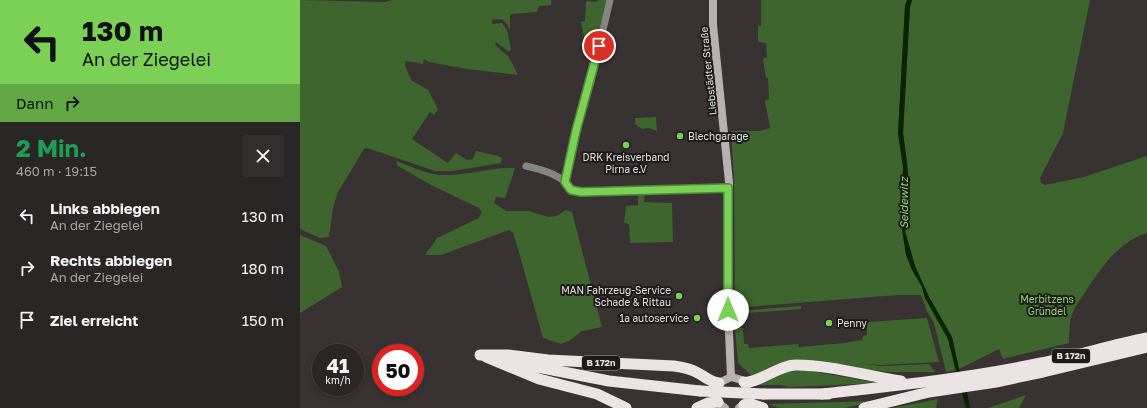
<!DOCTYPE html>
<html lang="de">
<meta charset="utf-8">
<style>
:root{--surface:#2b2626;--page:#332e2e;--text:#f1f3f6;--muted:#a6a5a7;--line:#474343}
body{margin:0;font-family:"Golos Text",sans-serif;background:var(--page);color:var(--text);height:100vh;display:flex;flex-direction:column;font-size:15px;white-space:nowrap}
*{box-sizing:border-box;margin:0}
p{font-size:13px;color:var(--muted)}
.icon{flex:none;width:22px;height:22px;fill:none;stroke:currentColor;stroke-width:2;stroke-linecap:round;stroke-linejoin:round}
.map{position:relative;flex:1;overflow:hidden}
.details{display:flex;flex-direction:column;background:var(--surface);width:300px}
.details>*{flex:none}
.top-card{background:#7ad156;color:#111;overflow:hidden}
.speed{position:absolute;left:12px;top:344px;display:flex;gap:8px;font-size:20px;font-weight:700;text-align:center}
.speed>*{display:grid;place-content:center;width:52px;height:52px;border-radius:50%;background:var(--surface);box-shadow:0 2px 6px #0003,0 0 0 1px var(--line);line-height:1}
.speed small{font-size:10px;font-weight:400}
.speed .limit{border:6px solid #d22;background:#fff;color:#111}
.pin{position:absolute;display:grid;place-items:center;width:34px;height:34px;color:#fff;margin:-17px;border:2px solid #fff;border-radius:50%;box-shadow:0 1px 4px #0007}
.me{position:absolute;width:44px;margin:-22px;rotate:0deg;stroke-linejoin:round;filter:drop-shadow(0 0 3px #0008)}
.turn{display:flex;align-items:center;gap:14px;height:84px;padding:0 16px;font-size:18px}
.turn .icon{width:52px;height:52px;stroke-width:2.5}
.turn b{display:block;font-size:28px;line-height:34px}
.then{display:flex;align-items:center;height:38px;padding:0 16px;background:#0003;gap:8px;font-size:15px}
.round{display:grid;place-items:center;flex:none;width:42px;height:42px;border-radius:4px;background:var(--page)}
.overview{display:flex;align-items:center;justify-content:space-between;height:68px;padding:0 16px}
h1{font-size:24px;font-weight:700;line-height:30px;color:#1e9e55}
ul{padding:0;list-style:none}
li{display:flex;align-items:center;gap:12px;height:52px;padding:0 16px}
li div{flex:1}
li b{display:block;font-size:15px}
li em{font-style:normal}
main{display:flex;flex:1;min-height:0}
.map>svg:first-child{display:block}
.green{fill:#3d652d}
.water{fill:#082500}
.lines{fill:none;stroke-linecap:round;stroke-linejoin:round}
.minor{stroke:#878484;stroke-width:7}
.secondary{stroke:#b7b1b1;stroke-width:8}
.trunk{stroke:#ece3e4;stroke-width:11}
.trunk-bridge{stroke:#ece3e4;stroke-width:11}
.route-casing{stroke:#4f8838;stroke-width:10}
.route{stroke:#7ad156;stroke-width:7}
.poi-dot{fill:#7ad156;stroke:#1e1b1b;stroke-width:1.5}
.labels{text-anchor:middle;stroke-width:4;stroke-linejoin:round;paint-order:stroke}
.shield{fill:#1e1b1b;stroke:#a9a4a4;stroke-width:1}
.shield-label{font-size:9px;font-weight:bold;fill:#e4dfdf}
.street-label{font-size:10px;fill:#e4dfdf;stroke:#1e1b1b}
.poi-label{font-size:10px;fill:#e4dfdf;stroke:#1e1b1b;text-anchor:start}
.park-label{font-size:10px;fill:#91da75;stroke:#1e1b1b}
.water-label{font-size:11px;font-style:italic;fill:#8fd873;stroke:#1e1b1b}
</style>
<main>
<section class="details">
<div class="top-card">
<div class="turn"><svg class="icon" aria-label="left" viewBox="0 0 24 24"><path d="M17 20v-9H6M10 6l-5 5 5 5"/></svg><div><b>130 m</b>An der Ziegelei</div></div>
<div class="then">Dann<svg class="icon" aria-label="right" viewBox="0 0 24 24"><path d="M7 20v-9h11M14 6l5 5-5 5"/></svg></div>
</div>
<div class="overview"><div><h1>2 Min.</h1><p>460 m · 19:15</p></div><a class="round"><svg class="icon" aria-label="close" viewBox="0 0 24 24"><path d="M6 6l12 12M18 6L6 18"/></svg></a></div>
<ul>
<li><svg class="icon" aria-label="left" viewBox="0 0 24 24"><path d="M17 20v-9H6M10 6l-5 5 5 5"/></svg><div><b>Links abbiegen</b><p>An der Ziegelei</p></div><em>130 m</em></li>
<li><svg class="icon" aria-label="right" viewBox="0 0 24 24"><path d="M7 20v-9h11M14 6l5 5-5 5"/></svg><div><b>Rechts abbiegen</b><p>An der Ziegelei</p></div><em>180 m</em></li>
<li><svg class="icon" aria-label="arrive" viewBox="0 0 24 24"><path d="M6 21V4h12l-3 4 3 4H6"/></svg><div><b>Ziel erreicht</b></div><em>150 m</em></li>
</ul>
</section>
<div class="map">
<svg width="847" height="408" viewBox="0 0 847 408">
<rect width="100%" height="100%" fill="#393232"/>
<g class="green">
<path d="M0,0L85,2L92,0H251V5L239,6L237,12L210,14V30C206,20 202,18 192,20V24L202,23L207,30L211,49L209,52L196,42L195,45L209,57L218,75L167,69L129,62L124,59L123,64L106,61L105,65L111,80L128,90L138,109L134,115L130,112L112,139L148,163L156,153L167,160L173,159L176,151L198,156L202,158L201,163L153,171H135L67,148L64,149L38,192L33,208L29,237L20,238L0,229Z"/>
<path d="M298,0H307L296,48L291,51L285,42L281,22L285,21L286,1L297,2Z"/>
<path d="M461,0H607L605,6L598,133L603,167L602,229L606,255L622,287L625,298L648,339L655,370L646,372L634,323L627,311L621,295H597L435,308L434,178L431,131H459L470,128L465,101L469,99L468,78H466L463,59L467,57L466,43L458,42V26H461Z"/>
<path d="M612,0H790L763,133L740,178L741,183L745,185L784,177L847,156V233C819,241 799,270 784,294C780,300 775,306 773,312C769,322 769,332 769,343L703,359L699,349L659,369L652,337L629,297L615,266L605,231L609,188L607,163L603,133L610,7Z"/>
<path d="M356,117L357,131L349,128L342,129L335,124V118Z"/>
<path d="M96,161C110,166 126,174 141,175C166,176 190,167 215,168L205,198L196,197L194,203L206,211H229L248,217L256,216L266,210L272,212L302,327L282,331L269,341L261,344L243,338L216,242L213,233L209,230L141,255H125L137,238L179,218L182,212L179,208L131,185L98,166Z"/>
<path d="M338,193H345L344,202L372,203L373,242L330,243L329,224L324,223L326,206L338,205Z"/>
<path d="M0,235L26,246L39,272L42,287L0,313Z"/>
<path d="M501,306V309L447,313V319L435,320V312L438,311Z"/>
<path d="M627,318L639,362L580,365L557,363L580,366L629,364L635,372H588L507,362L454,378L438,363L435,328H443L444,344H448L449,348L498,344L499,347L545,343L562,340L563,336L567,335V322Z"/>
<path d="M490,371H510L580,383L490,387L481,385H460V383L472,377Z"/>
<path d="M726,395L719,408H688L691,407Z"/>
<path d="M638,399L636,408H592Z"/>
<path d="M574,401L545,408H480L468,404Z"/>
</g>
<path class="water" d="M607,0H612L610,7L603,133L607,163L609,188L605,231L615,266L629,297L652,337L659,369L667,392L670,408H666L648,339L625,298L622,287L612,270L606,255L602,229L603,167L598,133L605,6Z"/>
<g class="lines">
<g class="minor">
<path d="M226,166C239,169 256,173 266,183C269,187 270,190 275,192L428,188"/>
<path d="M265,182L276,131L291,82L310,0"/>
</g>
<g class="secondary">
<path d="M413,0V25L429,182L428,310L431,377"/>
<path d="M425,408C415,402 414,392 419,383L431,377L442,380L448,391L447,401L439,408"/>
</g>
<g class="trunk">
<path d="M180,355H208L248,360L374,366C382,367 389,368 396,372C405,376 409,382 419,383"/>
<path d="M186,357L239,379L297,394L326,408"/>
<path d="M212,362L309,381L400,391"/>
<path d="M444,382C455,385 479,365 496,365C531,365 566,376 601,381"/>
<path d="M464,394H528"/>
<path d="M522,394C595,386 669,378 741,363C777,356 811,345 847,338"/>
<path d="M444,405L451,404L463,408"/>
<path d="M397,408L408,403L418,402"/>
<path d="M564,408L629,392L696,382L743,372L847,347"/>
</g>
<path class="trunk-bridge" d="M400,391L464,394"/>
</g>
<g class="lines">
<defs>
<path id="route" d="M299,46L276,131L265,182L271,190L281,192L428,188V310"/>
</defs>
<use href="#route" class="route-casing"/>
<use href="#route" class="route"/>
</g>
<g class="poi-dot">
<circle cx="380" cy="136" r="4"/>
<circle cx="326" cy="145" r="4"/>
<circle cx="379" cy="296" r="4"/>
<circle cx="397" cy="318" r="4"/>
<circle cx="529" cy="323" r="4"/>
</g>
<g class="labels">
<g class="shield">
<rect x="752" y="349" width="38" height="14" rx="3"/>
<rect x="282" y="356" width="38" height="14" rx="3"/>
</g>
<g class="shield-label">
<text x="771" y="359">B 172n</text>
<text x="301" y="366">B 172n</text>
</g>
<g class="street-label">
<text transform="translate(408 71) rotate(-96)" y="4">Liebstädter Straße</text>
</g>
<g class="poi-label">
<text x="388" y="140">Blechgarage</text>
<text x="326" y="161" text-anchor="middle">DRK Kreisverband<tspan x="326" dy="12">Pirna e.V</tspan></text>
<text x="371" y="294" text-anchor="end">MAN Fahrzeug-Service<tspan x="371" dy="12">Schade &amp; Rittau</tspan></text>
<text x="389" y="322" text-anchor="end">1a autoservice</text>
<text x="537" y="327">Penny</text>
</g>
<g class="park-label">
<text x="747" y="303">Merbitzens<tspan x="747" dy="12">Gründel</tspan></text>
</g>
<g class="water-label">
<text transform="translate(604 203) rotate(-90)" y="4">Seidewitz</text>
</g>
</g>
</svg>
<div class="speed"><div>41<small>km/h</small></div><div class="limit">50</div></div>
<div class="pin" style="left:299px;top:46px;background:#d93025"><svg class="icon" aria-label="arrive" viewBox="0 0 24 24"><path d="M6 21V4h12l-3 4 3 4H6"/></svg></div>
<svg class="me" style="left:428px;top:310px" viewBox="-20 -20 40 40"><circle r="19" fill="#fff"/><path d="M0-13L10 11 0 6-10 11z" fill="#7ad156"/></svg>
</div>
</main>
